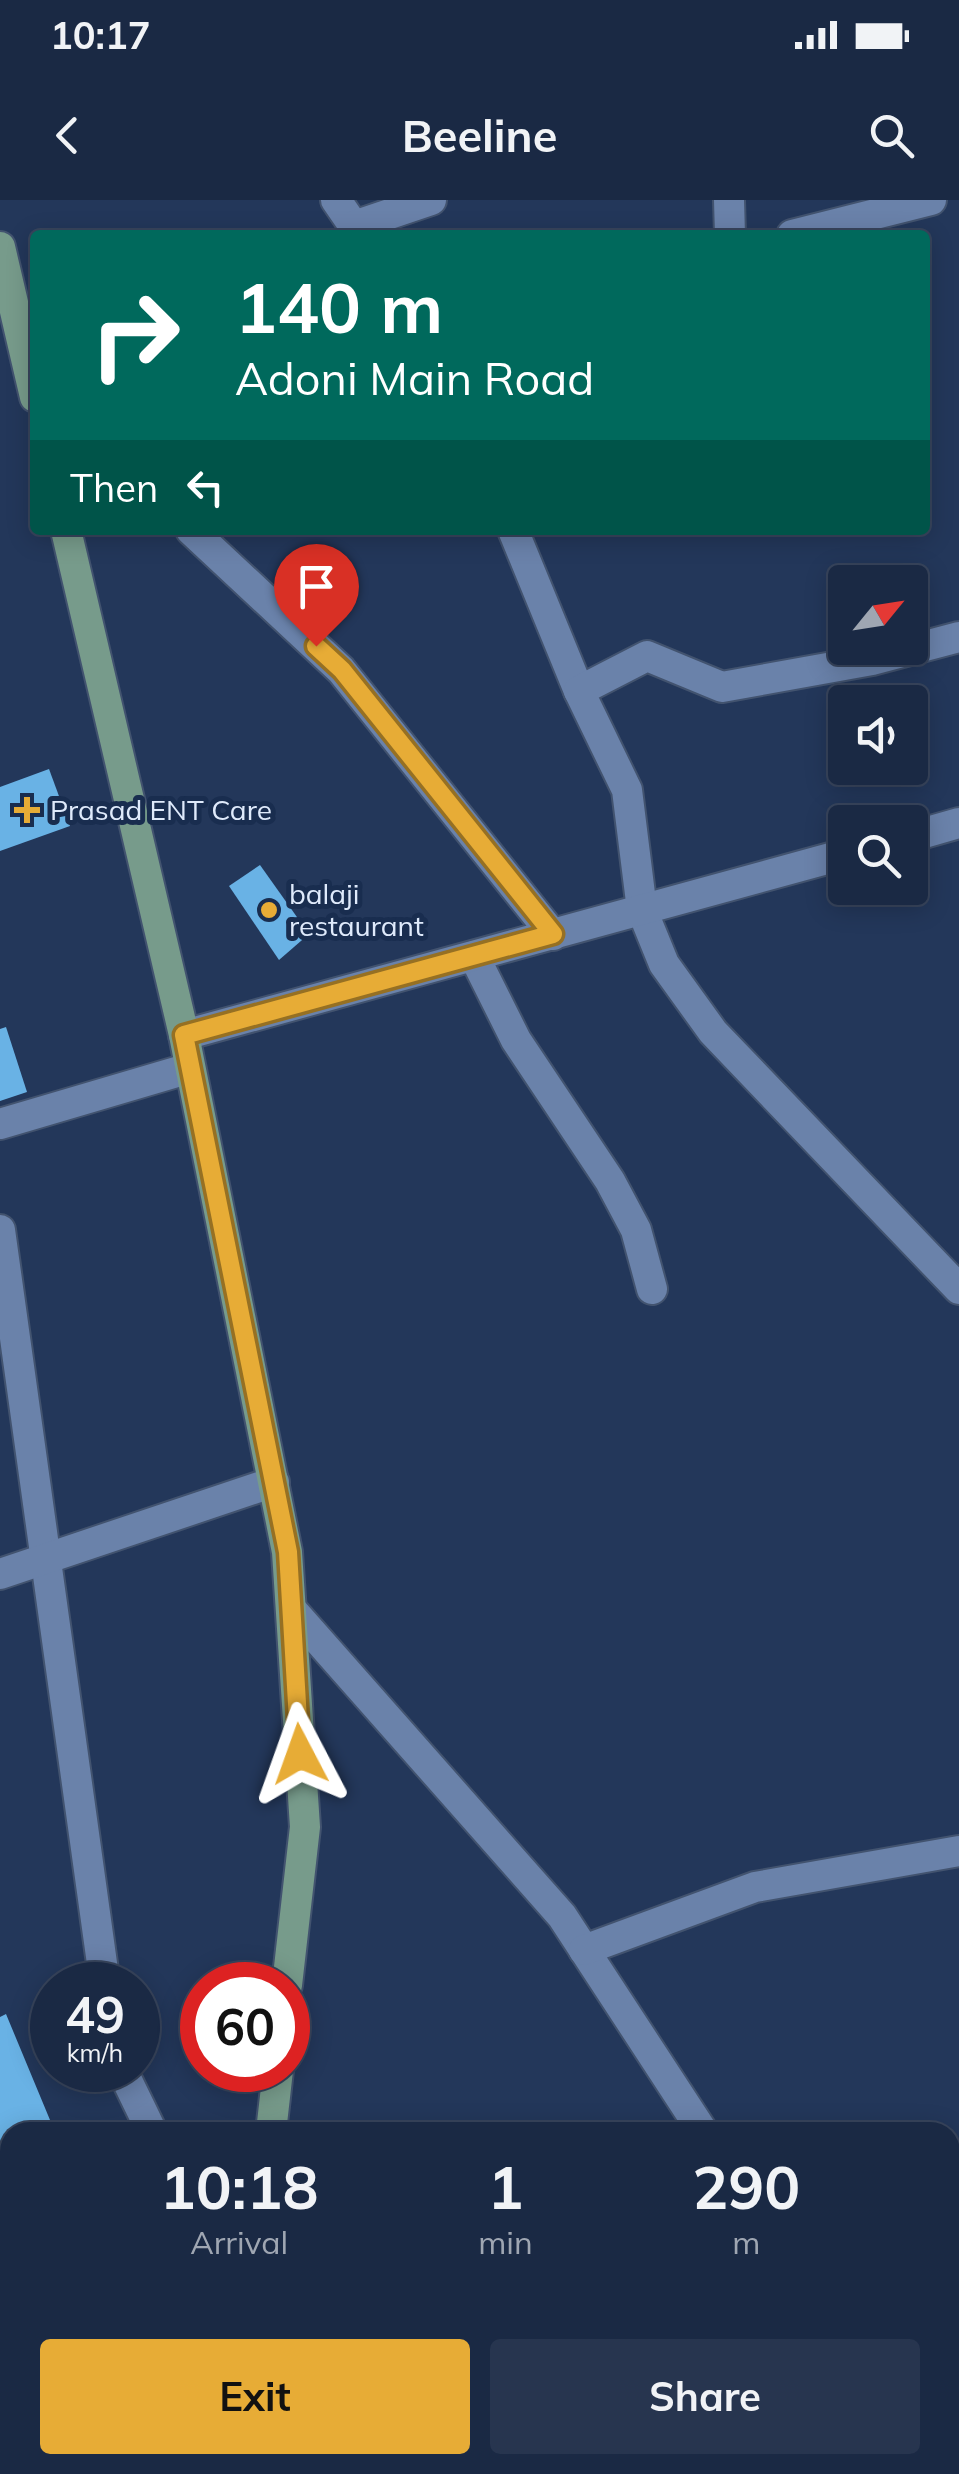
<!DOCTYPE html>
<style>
:root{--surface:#1a2944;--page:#27354f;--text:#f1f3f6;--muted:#9fa6b2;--line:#38455d;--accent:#e7ac36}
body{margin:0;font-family:Mulish,sans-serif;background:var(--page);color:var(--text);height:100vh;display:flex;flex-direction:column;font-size:38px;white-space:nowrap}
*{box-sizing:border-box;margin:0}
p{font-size:32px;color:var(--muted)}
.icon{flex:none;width:55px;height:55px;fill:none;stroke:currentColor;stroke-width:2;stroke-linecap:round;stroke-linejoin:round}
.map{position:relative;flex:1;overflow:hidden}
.details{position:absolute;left:0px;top:1922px;width:960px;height:352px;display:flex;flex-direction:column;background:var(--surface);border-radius:30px 30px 0 0;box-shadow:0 5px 25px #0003,0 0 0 2px var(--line)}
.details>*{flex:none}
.banner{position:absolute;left:30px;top:30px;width:900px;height:305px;border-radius:10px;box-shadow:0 5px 25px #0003,0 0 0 2px var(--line);background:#00695c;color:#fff;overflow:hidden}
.needle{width:65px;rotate:60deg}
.controls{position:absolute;left:828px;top:365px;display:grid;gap:20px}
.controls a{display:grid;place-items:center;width:100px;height:100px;border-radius:10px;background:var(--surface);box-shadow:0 5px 25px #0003,0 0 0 2px var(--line);font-size:50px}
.speed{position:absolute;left:30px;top:1762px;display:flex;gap:20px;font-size:50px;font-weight:700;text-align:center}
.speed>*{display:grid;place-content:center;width:130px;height:130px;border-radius:50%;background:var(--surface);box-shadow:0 5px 25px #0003,0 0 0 2px var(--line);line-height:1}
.speed small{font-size:25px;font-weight:400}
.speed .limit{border:15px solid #d22;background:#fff;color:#111}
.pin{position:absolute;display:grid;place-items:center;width:85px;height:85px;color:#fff;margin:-102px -42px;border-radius:50% 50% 50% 0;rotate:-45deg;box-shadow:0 0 10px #0007}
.pin .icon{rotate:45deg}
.me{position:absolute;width:110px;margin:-55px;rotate:356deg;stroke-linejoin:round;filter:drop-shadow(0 0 8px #0008)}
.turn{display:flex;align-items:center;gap:35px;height:210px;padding:0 40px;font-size:45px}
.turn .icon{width:130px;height:130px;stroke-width:2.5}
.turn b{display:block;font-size:70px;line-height:85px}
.then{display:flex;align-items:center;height:95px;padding:0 40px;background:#0003;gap:20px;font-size:38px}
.eta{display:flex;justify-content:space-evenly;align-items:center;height:170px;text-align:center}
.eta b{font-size:60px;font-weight:700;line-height:70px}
.button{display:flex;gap:20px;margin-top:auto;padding:20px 40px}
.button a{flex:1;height:115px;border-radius:10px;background:var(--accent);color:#111;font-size:40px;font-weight:700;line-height:115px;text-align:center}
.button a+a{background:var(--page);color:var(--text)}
.status{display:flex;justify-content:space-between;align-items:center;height:70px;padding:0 50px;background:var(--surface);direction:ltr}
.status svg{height:28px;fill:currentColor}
header{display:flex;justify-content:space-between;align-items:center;height:130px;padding:0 40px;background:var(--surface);font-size:45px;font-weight:700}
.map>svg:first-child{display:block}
.building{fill:#69b2e5}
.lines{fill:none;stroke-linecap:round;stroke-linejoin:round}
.minor-casing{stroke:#42536f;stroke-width:34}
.major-casing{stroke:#42536f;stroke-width:34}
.minor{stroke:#6a82aa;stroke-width:30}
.major{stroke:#779b8b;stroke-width:30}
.route-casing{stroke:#967023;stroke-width:25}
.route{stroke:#e7ac36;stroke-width:18}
.poi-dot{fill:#e7ac36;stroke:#192d4f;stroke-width:4}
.labels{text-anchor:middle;stroke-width:10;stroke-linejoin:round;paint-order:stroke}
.poi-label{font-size:28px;fill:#dfeafb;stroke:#192d4f;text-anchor:start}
</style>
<div class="status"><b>10:17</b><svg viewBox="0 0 49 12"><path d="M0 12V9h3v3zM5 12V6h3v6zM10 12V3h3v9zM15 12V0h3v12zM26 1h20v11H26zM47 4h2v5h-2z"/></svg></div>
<header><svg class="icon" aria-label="back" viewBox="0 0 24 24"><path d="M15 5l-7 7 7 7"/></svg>Beeline<svg class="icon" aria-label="search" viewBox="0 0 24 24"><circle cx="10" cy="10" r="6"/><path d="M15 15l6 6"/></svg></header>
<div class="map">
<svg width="959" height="2274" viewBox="0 0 959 2274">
<rect width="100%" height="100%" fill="#23375a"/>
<g class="building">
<path d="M49,569L70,626L0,651V587Z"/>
<path d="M260,665L309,734L279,760L229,686Z"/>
<path d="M6,827L27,892L0,901V829Z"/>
<path d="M6,1814L55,1932H10V1983L0,1987V1817Z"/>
</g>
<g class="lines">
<defs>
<g id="minor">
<path d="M336,0L360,35"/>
<path d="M729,0L730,35"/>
<path d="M354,26L431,0"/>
<path d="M792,35L931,0"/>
<path d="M191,330L341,470L553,735"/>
<path d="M513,330L579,491"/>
<path d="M959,437L872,460L722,487L647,456L579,491L627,590L642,710L664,764L713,832L959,1089"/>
<path d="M910,637L959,623"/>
<path d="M474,756L516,840L610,981L636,1030L652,1089"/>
<path d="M184,835L845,654"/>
<path d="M0,924L190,868"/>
<path d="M0,1030L105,1785"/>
<path d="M0,1374L274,1282"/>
<path d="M291,1409L562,1716L703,1932"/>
<path d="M584,1750L755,1687L959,1651"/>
<path d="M122,1870L152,1932"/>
<path d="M0,2011L10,2007"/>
<path d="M918,2265L924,2274"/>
</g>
<g id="major">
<path d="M0,47L35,197"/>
<path d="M66,330L184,835L287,1352L305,1627L287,1785"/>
<path d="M271,1932L278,1870"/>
<path d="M215,2274L216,2265"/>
</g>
</defs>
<use href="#minor" class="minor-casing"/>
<use href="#major" class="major-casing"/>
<use href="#minor" class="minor"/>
<use href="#major" class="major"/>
</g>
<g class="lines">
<defs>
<path id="route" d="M300,1554L288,1352L184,835L553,734L342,470L316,446"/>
</defs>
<use href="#route" class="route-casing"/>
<use href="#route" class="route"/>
</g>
<g class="poi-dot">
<path d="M22 595h10v10h10v10h-10v10h-10v-10h-10v-10h10z"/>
<circle cx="269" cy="710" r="10"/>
</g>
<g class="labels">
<g class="poi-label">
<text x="50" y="620">Prasad ENT Care</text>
<text x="289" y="704">balaji<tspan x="289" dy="32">restaurant</tspan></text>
</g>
</g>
</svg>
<div class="controls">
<a><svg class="needle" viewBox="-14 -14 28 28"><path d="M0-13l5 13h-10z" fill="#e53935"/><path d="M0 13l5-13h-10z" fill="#9fa6b2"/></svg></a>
<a><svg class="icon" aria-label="sound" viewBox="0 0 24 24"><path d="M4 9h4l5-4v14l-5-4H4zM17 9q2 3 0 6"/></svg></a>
<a><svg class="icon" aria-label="search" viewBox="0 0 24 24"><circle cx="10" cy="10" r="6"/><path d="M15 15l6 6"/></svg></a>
</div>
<div class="speed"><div>49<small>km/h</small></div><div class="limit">60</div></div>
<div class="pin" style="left:316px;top:446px;background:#d93025"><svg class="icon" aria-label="arrive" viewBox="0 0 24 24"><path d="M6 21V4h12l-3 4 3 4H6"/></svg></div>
<svg class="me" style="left:300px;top:1554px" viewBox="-20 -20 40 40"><path d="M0-17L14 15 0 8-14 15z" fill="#e7ac36" stroke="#fff" stroke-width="4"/></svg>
<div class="banner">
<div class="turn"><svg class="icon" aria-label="right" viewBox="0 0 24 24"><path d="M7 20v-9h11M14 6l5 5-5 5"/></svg><div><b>140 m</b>Adoni Main Road</div></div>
<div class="then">Then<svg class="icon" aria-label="left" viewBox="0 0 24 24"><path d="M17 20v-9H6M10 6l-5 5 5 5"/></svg></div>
</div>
<section class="details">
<div class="eta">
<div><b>10:18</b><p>Arrival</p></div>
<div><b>1</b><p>min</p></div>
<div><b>290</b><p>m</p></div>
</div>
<div class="button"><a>Exit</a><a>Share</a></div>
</section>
</div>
